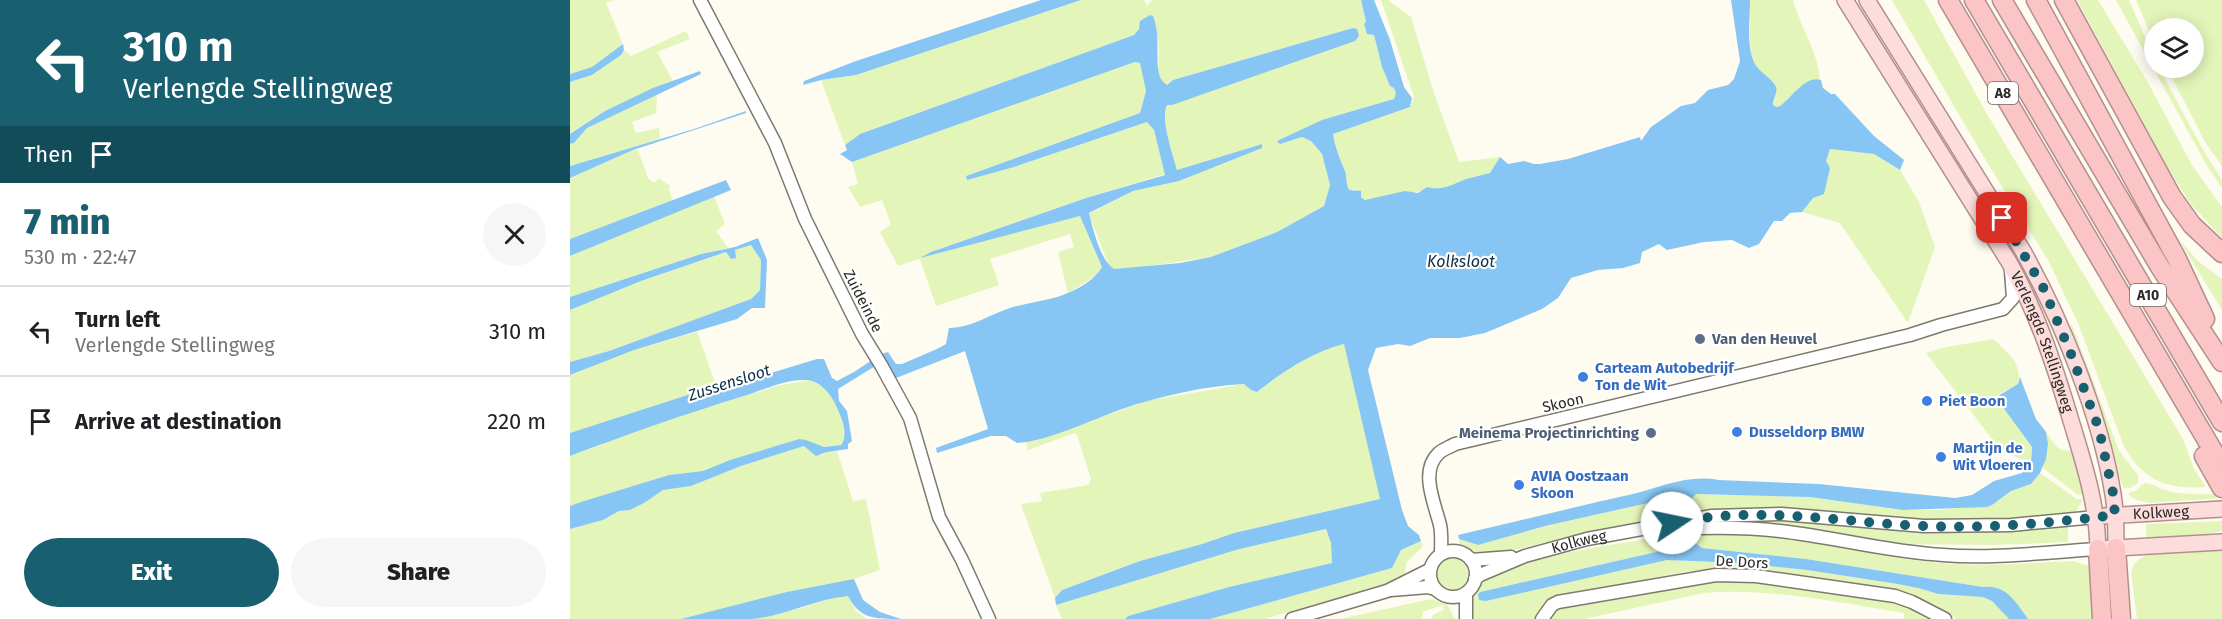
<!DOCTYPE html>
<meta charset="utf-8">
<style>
:root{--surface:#fff;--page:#f6f6f6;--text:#202124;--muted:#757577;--line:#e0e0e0;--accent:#185f70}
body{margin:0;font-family:"Fira Sans",sans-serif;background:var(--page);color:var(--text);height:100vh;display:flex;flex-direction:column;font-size:22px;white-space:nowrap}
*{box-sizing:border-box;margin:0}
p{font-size:20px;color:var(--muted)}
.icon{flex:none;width:33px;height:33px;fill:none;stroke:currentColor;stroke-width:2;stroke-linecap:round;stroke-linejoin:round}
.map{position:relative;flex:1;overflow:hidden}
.panel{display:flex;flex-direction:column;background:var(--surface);width:570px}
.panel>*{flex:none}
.guide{background:#185f70;color:#fff;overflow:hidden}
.tools{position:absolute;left:1574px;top:18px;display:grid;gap:12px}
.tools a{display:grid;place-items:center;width:60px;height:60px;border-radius:50%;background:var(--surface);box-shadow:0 3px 15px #0003;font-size:30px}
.pin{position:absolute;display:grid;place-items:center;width:51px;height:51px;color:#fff;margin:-26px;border-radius:12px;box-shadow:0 3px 9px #0006}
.me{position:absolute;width:66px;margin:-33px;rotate:79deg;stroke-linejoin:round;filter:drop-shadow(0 0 4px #0008)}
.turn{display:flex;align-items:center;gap:21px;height:126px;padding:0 24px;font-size:27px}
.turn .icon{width:78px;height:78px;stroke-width:2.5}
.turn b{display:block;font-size:42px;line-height:51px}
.then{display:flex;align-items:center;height:57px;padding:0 24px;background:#0003;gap:12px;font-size:22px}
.round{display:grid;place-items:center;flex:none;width:63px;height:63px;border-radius:32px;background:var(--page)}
.head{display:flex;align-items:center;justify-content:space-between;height:102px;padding:0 24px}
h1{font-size:36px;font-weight:800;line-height:45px;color:var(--accent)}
.button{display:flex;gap:12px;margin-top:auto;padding:12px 24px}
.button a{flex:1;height:69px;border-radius:36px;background:var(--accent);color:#fff;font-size:24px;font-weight:800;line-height:69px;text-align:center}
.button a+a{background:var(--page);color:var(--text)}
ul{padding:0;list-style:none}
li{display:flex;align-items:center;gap:18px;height:90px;padding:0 24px;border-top:2px solid var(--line)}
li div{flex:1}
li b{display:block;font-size:22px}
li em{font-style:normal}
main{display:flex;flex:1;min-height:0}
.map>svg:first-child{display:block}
.green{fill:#e4f5ba}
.water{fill:#87c6f4}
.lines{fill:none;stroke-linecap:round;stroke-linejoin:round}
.minor-casing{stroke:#7d796e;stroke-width:15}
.major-casing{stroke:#b28f8d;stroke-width:18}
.highway-casing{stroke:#b28f8d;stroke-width:21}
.minor{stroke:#fff;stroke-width:12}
.major{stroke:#fddcdc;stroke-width:15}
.highway{stroke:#fbc5c5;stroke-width:18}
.route{stroke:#185f70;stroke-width:10;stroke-dasharray:0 18}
.service-dot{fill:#5c6f8a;stroke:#fff;stroke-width:2}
.shop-dot{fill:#3f7fe0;stroke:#fff;stroke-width:2}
.labels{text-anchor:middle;stroke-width:4.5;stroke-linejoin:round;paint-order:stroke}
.shield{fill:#fff;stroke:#6b6a66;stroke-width:1.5}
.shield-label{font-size:14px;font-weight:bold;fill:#2b2a25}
.street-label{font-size:15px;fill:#2b2a25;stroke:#fff}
.service-label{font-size:15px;font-weight:bold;fill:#4e5e75;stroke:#fff;text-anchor:start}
.shop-label{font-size:15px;font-weight:bold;fill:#366cbe;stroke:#fff;text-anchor:start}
.water-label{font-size:16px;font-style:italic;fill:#0d3148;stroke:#fff}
</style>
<main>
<section class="panel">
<div class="guide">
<div class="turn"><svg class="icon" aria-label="left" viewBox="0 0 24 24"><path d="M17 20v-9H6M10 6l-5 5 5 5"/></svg><div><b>310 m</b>Verlengde Stellingweg</div></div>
<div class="then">Then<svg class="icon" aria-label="arrive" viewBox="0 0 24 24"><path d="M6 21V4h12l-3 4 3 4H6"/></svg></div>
</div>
<div class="head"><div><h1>7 min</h1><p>530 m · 22:47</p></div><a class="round"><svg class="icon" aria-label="close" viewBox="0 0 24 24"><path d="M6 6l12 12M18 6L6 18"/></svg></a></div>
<ul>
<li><svg class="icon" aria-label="left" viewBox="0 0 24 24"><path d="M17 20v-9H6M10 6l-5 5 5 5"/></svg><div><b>Turn left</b><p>Verlengde Stellingweg</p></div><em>310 m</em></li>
<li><svg class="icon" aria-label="arrive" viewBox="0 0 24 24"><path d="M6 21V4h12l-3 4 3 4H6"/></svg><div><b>Arrive at destination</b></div><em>220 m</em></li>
</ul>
<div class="button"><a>Exit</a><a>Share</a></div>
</section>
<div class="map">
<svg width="1652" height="619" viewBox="0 0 1652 619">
<rect width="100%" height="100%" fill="#fefbf1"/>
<g class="green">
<path d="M0,0H45L36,3L53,44L22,67L0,74Z"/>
<path d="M511,0H574L577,6L582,0H791L796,23L794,25L797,33L804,35L812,67L820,86L824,88L826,93L824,99L710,144L731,137L741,141L752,154L760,185L754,206L707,232L641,257L565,268L544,269L539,266L519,214L563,191L609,181L691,144L607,170C603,155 590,118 597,105H602L787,29L783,28L603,80L597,85L592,82L588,74L589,47L585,21L570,26L567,33L564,35L290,134L275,145L251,80L286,75Z"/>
<path d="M811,0H818L841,17L863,90L889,162L930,157L920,173C914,175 908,176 902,177C895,179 891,184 884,186C855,192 825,193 795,200L785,189L779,191C776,184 777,178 775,172C771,159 765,147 763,134L840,107L844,97Z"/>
<path d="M1180,0H1223C1230,26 1248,52 1250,79C1236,84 1217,105 1205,107L1203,105L1206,94L1199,79L1190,72L1182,59L1180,38Z"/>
<path d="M1322,0H1354L1417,114L1613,439L1624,469L1636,487C1597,490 1571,480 1553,444L1508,323L1478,260L1415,159Z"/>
<path d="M1507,0H1528L1577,81L1622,165L1652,207V238L1620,203L1598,168Z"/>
<path d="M1546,0H1559L1584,58V68H1589L1632,148L1652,180V188L1637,166Z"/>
<path d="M1566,0H1652V166L1635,142L1597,68H1623V28H1584V43Z"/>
<path d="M116,31L120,39L87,52L103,81L35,111L0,134V82L22,75L51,55L54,50L61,56Z"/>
<path d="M565,62L570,63L576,91L570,113L396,176L444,167L577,122L584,130L595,174L516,198L361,252L510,216L532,267L528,274L498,293L488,252L504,247L500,234L420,259L429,285L366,306L350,259L328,266L310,232L321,224L312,200L290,207L278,187L288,184L282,162Z"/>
<path d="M87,93L86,113L62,122L66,133L89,128L90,139L0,166V144L4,143L17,128Z"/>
<path d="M1260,149L1304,154L1330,170L1349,202L1365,247L1338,323L1270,223L1232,212L1243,198Z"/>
<path d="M63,150H68L78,178L84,183L89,178L100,186L99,189L103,201L0,239V178Z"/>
<path d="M144,196L155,224L146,231L158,248L131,254L0,297V256Z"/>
<path d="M1608,238L1628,261L1652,279V310Z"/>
<path d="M182,244L191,260L190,290L181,299L39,351L0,362V310L71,281L157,252L161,259L165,258V250Z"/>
<path d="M1502,325L1549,451L1568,475V483L1560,488H1554L1551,482L1533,425L1497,327Z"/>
<path d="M127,332L147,388L0,433V375L64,350Z"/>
<path d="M1423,339C1437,352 1453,363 1448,384L1428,395L1427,399L1462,447L1461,463L1436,453L1422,439L1356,353L1372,348Z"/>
<path d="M774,344L811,499L664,533L632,544L570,561L492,590L485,598L451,504L472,501L470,493L518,485L521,479L507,435L505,433L458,450L456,442L581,400L674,384L681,390L687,392C715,371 740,353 774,344Z"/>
<path d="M239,380C245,383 251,385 256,390C267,402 280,429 271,445L254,447L229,439L160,460L133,471L99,475L0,506V456L89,422L207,386Z"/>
<path d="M1476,432C1484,443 1487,453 1502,450L1515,494L1508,495L1473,468L1478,444Z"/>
<path d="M234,446L251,455L257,452L267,451L283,501L296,499L310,570L284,579L111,619H0V529L33,520L49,511L60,510L74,503L93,489L121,486L171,466Z"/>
<path d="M1470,473L1507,499H1513L1506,512L1495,516L1376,523L1191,509L1111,515L1022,531L949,549L919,553H907L889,543V539L908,545L975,526L1078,503C1087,507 1095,507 1104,512L1126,494L1240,497L1333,510H1367L1422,505L1441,491L1461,484Z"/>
<path d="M1575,483C1582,483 1590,489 1598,491C1616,495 1634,495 1652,493V498L1578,503C1572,500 1564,502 1558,493L1565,491Z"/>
<path d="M1211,518L1498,524V542L1424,545L1315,544L1122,525L1147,519Z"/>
<path d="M1652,521V531L1611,539L1576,540V524Z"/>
<path d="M756,529L761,543L763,563L659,587L558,616L555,619H492L486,605L666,550Z"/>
<path d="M1130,532C1166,532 1204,533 1240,540C1277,546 1314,557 1352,561C1403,568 1453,563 1504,561L1519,566L1523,575L1528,619H1458C1446,604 1435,584 1413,587L1236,559L1132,548L1116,536Z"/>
<path d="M1108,536L1095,550L910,592L908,594L909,599L916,601L1097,560L1170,563L1237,570L1328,584L1352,589L1368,594L1413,597L1422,601L1439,619H1387L1339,593L1169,569L1118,571L981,598L964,619H901C901,605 900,592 912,581C924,570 943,566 958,562C1008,549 1057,541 1108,536Z"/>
<path d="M851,541L853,546L836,563L835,575L813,585L694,619H640L822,568L831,550Z"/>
<path d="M1652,549V619H1567L1561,572C1563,562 1571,557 1581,553Z"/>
<circle cx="882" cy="574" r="16"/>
<path d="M1152,580L1170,581L1331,603L1362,619H1334V613C1272,603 1196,587 1134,593L1014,619H977L990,608L1127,582Z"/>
<path d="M270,596H279L286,611L297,619H183L231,608Z"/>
<path d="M861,599L877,604L885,619H862L863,615L874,610L872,605L853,612L852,619H770Z"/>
</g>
<g class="water">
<path d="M471,0H511L286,75L251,80L233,85L234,81L286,61Z"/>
<path d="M791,0H804L820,40L834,87L842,98L840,107L763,134C765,147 770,159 775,171C777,178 776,184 779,190L791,191V197L795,200L835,191L848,193L857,187C874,192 885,182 900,178C907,176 913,175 920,173L930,157L938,164L954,161L964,164H970L998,159L1070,137L1071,141L1081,127L1111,106L1125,103L1138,90L1158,85L1164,79L1170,61L1161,0H1180C1180,19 1177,39 1182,57C1186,72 1201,76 1206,87C1208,93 1203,98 1203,105L1206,107L1210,106C1222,98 1235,75 1251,80L1253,88L1261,94H1265L1304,136L1334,160L1330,170L1304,154L1260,149L1256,161L1260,168L1254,194L1243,198L1232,212L1220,213L1212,221H1204L1189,244L1179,248L1162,240L1134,242L1097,250L1089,244L1072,252L1070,263L1053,268L1028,270L1001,278L988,298L972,309L915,333L890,338H860L840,346L828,344L806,348L798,370L832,510L838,526L849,535L851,541L831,550L822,568L640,619H555L558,616L659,587L762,563L761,543L756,529L666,550L486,605L485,598L492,590L570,561L632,544L664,533L810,499L774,344C740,353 714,371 687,392L681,390L674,384C635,386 590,396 552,409C524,419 475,442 447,443L436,436H421L367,453L366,448L418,429L395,351L326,378L315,360L268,389L269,401L277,411L282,441L278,444V449L257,452L246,456L234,446L171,466L121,486L93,490L74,503L60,510L49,511L33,520L0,529V506L11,502L99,475L133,471L160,460L229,439L236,440L254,447L271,445C278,435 273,421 268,410C263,397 252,381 236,380C216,379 193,390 174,396C115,414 58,434 0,456V433L127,392L158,386L247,359H254L262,378L267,381L284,372L311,354L318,352L326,364H332L367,349L376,344L379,328C398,328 414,318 432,311C453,302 479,302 500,292C512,287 526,278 532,267L510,216L350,258L361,252L516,198L595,175L584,130L577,122L444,167L397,180L396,176L570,113L576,91L570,63L565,62L282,162L270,154L277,150L275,145L290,134L564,35L569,29L570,21L580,15L583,16C591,36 585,56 589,74C590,79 593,82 597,85L603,80L783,28L787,29L789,36L785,41L602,105H597C590,119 603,155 607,170L692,144V148L609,181L563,191L519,213C523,229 530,260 544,269L610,263L641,257L707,232L754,206L760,185L752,154L741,141L732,137L710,144L707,141L752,120L824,99L826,93L824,88L820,86L812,67L804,35L797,34L794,24L796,22Z"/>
<path d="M53,44L54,50L51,55L22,75L0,82V74L22,67Z"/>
<path d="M130,71L131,74L17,128L4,143L0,144V134L35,111L83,88Z"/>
<path d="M176,111V113L63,150L0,178V166L124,129Z"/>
<path d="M156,180L161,190L0,256V239Z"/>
<path d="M188,238L197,260L195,308H182L167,319L64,350L0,375V362L39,351L181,299L190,290L191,260L181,245L165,250L166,258L161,259L156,252L71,281L0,310V297L131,254L165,247Z"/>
<path d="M1450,377L1466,419L1476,432L1478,444L1476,459L1470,473L1461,484L1441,491L1422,505L1417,507L1333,510L1240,497L1126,494L1110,511C1104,512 1085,506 1078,503L975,526L908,545L889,539L888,535C946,522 1004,507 1063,494C1091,487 1119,474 1148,480L1249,484L1385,498L1402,495L1424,481L1452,473L1461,463L1462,447L1427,399L1428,396L1448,384Z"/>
<path d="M1108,536H1116L1132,548L1236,559L1413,587C1436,584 1446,602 1458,619H1439L1422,601L1413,597L1368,594L1352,589L1328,584L1237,570L1170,563L1097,560L916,601L909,600L908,594L910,592L1095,550Z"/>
<path d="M284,579L293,600L310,612L331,619C304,619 290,619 278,596C246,599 215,616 182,619C159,619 134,619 111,619L217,592Z"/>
</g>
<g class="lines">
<defs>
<g id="minor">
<path d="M130,0L205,143L235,219L292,334L311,365L340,418L369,517L392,560L419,619"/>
<path d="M1105,529C1140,527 1175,527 1210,531C1264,537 1318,552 1373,555C1424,559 1477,552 1528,549"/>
<circle cx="883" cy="574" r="23"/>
<path d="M871,554C871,545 872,534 870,525C865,504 849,471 869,453C873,449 880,447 885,444L1340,335L1371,325L1433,309L1443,298L1441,271"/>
<path d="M901,560L941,557"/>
<path id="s1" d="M905,579L910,575L955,556L1017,539L1142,516L1212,514L1354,526L1441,525L1526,517"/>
<path d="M821,590L858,587L865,589"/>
<path d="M722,619L817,591L859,570"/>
<path d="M896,619V594"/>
<path d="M972,619L982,605L988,602L1146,575L1186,576L1325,596L1342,602L1375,619"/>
</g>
<g id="major">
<path id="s2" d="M1275,0L1439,262C1468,314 1485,367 1502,424C1515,467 1527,504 1528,549L1652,542"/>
<path d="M1297,0L1453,251C1492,321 1530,414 1543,494C1546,512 1546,530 1546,548"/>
<path id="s3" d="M1535,516L1652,509"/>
</g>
<g id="highway">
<path d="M1378,0L1652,466"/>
<path d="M1404,0L1652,422"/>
<path d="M1432,0L1590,267L1652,362"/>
<path d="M1466,0L1607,259L1635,319"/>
<path d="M1494,0L1602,197L1622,225L1652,253"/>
<path d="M1634,456L1652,488"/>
<path d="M1546,548L1551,619"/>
<path d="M1528,549L1532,619"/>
</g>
</defs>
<use href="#minor" class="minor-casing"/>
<use href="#major" class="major-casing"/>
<use href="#highway" class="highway-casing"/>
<use href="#minor" class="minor"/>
<use href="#major" class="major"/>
<use href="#highway" class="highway"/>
</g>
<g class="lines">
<path class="route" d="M1102,523C1189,505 1266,522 1353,526C1416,529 1482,523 1545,515L1543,493L1529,429L1501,354L1473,287L1432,218"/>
</g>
<g class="service-dot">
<circle cx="1130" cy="339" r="6"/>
<circle cx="1081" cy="433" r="6"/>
</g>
<g class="shop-dot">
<circle cx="1013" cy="377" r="6"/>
<circle cx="1357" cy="401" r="6"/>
<circle cx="1167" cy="432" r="6"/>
<circle cx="1371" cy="457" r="6"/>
<circle cx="949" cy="485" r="6"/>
</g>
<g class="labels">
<g class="shield">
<rect x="1418" y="82" width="30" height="22" rx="4.5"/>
<rect x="1560" y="284" width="36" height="22" rx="4.5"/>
</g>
<g class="shield-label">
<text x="1433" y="98">A8</text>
<text x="1578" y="300">A10</text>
</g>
<g class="street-label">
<text transform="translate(293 301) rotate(63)" y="5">Zuideinde</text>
<text dy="5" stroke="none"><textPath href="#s2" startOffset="396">Verlengde Stellingweg</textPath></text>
<text transform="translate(993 403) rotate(-13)" y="5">Skoon</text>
<text dy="5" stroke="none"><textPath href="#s3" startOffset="56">Kolkweg</textPath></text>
<text dy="5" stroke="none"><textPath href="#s1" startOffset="111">Kolkweg</textPath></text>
<text transform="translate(1172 562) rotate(3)" y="5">De Dors</text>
</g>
<g class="service-label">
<text x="1142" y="344">Van den Heuvel</text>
<text x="1069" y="438" text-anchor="end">Meinema Projectinrichting</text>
</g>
<g class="shop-label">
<text x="1025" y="373">Carteam Autobedrijf<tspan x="1025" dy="17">Ton de Wit</tspan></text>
<text x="1369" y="406">Piet Boon</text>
<text x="1179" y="437">Dusseldorp BMW</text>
<text x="1383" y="453">Martijn de<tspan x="1383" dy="17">Wit Vloeren</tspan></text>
<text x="961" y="481">AVIA Oostzaan<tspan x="961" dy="17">Skoon</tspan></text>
</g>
<g class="water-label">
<text x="891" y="267">Kolksloot</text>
<text transform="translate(159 382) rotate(-18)" y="6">Zussensloot</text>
</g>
</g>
</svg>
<div class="tools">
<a><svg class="icon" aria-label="layers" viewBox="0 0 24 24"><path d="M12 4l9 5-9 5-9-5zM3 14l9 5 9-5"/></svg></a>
</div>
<div class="pin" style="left:1432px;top:218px;background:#d93025"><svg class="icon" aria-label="arrive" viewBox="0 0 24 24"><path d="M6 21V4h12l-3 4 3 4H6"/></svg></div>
<svg class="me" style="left:1102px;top:523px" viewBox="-20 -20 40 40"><circle r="19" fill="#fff"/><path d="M0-13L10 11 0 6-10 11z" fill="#185f70"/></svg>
</div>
</main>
